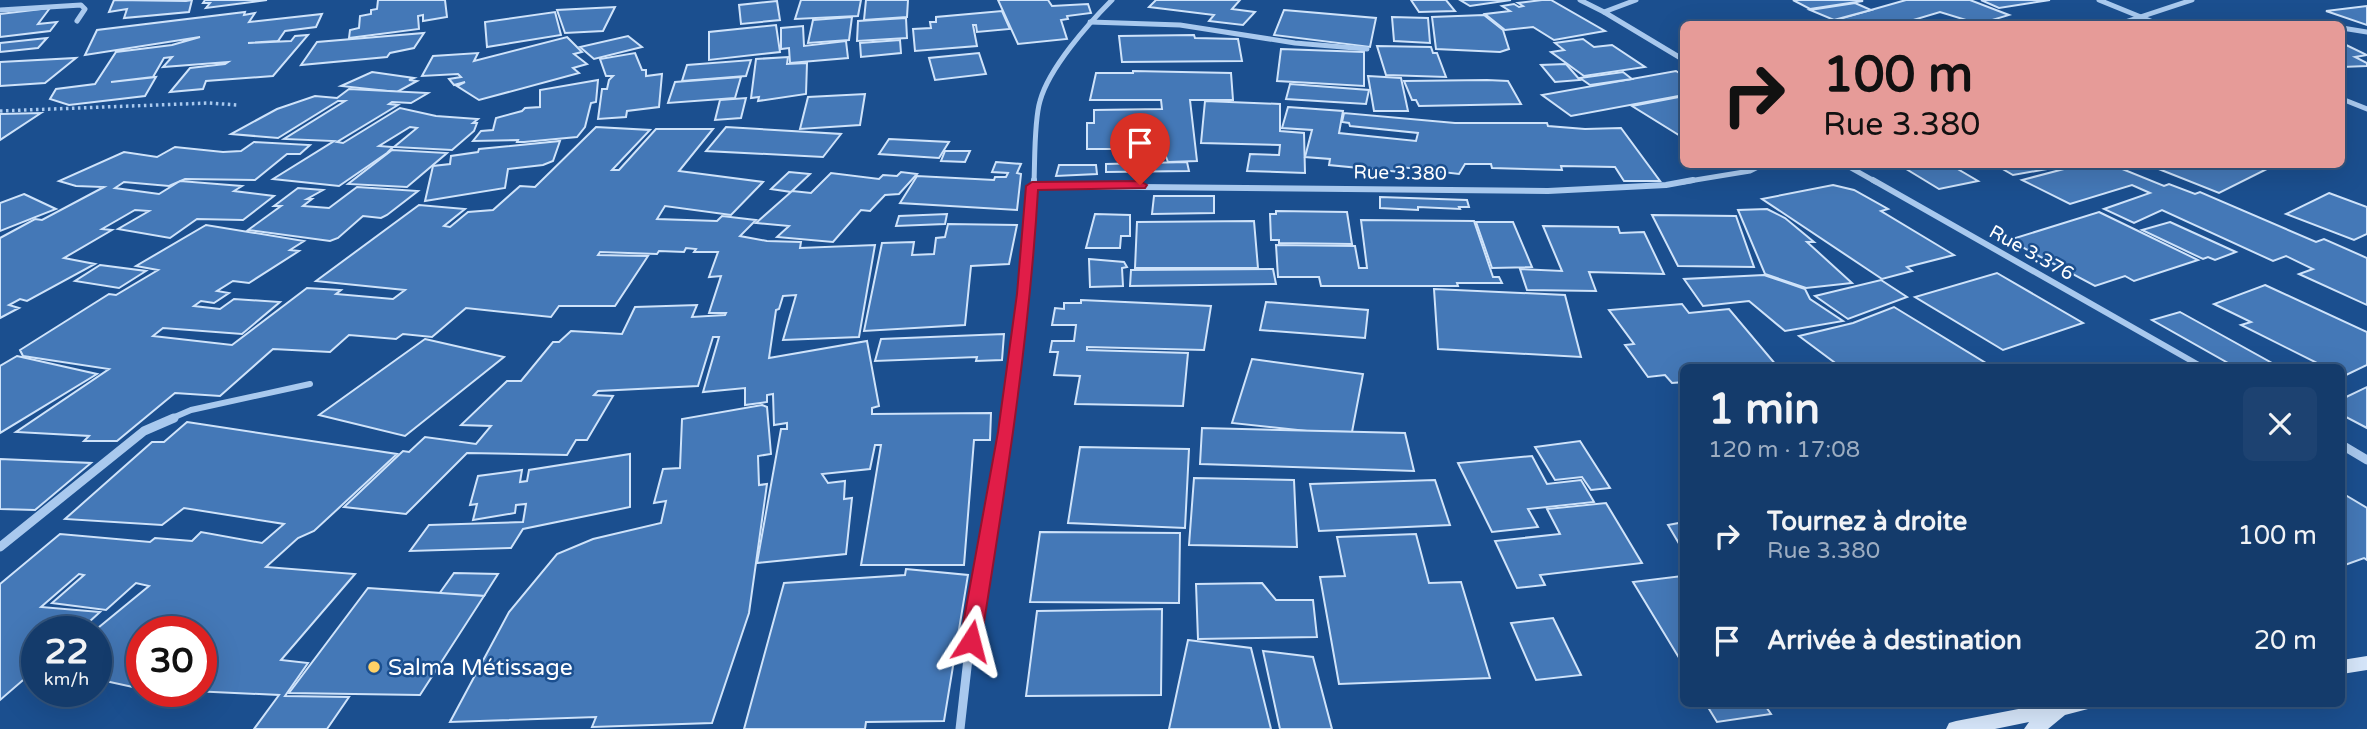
<!DOCTYPE html>
<html lang="fr">
<meta charset="utf-8">
<style>
:root{--surface:#143b6b;--page:#1d4271;--text:#f1f3f6;--muted:#9dadc1;--line:#33557e}
body{margin:0;font-family:"Varela Round",sans-serif;background:var(--page);color:var(--text);height:100vh;display:flex;flex-direction:column;font-size:26px;white-space:nowrap}
*{box-sizing:border-box;margin:0}
p{font-size:23px;color:var(--muted)}
.icon{flex:none;width:38px;height:38px;fill:none;stroke:currentColor;stroke-width:2;stroke-linecap:round;stroke-linejoin:round}
.map{position:relative;flex:1;overflow:hidden}
.side{position:absolute;left:1680px;top:364px;width:665px;height:343px;display:flex;flex-direction:column;background:var(--surface);border-radius:10px;box-shadow:0 7px 28px #0002,0 0 0 2px var(--line)}
.side>*{flex:none}
.top-card{position:absolute;left:1680px;top:21px;width:665px;height:147px;border-radius:10px;box-shadow:0 7px 28px #0002,0 0 0 2px var(--line);background:#e69b98;color:#111;overflow:hidden}
.speed{position:absolute;left:21px;top:616px;display:flex;gap:14px;font-size:35px;font-weight:700;text-align:center}
.speed>*{display:grid;place-content:center;width:91px;height:91px;border-radius:50%;background:var(--surface);box-shadow:0 7px 28px #0002,0 0 0 2px var(--line);line-height:1}
.speed small{font-size:18px;font-weight:400}
.speed .limit{border:10px solid #d22;background:#fff;color:#111}
.pin{position:absolute;display:grid;place-items:center;width:60px;height:60px;color:#fff;margin:-72px -30px;border-radius:50% 50% 50% 0;rotate:-45deg;box-shadow:0 0 7px #0007}
.pin .icon{rotate:45deg}
.me{position:absolute;width:77px;margin:-38px;rotate:9deg;stroke-linejoin:round;filter:drop-shadow(0 0 5px #0008)}
.turn{display:flex;align-items:center;gap:24px;height:147px;padding:0 28px;font-size:32px}
.turn .icon{width:91px;height:91px;stroke-width:2.5}
.turn b{display:block;font-size:49px;line-height:60px}
.round{display:grid;place-items:center;flex:none;width:74px;height:74px;border-radius:10px;background:var(--page)}
.head{display:flex;align-items:center;justify-content:space-between;height:119px;padding:0 28px}
h1{font-size:42px;font-weight:700;line-height:52px}
ul{padding:0;list-style:none}
li{display:flex;align-items:center;gap:21px;height:105px;padding:0 28px}
li div{flex:1}
li b{display:block;font-size:26px}
li em{font-style:normal}
.map>svg:first-child{display:block}
.building{fill:#4478b7;stroke:#cfe3fa;stroke-width:2}
.lines{fill:none;stroke-linecap:round;stroke-linejoin:round}
.path{stroke:#a9c9ee;stroke-width:3.5;stroke-dasharray:2.5 3.5;stroke-linecap:butt}
.minor-far2{stroke:#a9c9ee;stroke-width:5}
.minor-far1{stroke:#a9c9ee;stroke-width:6}
.minor{stroke:#a9c9ee;stroke-width:9}
.secondary{fill:#d6e6fa;fill-rule:evenodd}
.route{fill:#e11d48;stroke:#92132f;stroke-width:2}
.poi-dot{fill:#ffd166;stroke:#1b4f8f;stroke-width:2.5}
.labels{text-anchor:middle;stroke-width:5;stroke-linejoin:round;paint-order:stroke}
.street-label{font-size:19px;fill:#fff;stroke:#1b4f8f}
.near-poi-label{font-size:23px;fill:#fff;stroke:#1b4f8f;text-anchor:start}
</style>
<div class="map">
<svg width="2367" height="729" viewBox="0 0 2367 729">
<rect width="100%" height="100%" fill="#1b4f8f"/>
<g class="building">
<path d="M114,0L186,1L192,0L189,12L124,18L127,9L109,12Z"/>
<path d="M205,0H267L206,8L210,3H203Z"/>
<path d="M378,0H445L447,17L423,21V15L418,16L419,29L349,38L350,30L359,28L360,16L371,14V10L377,9Z"/>
<path d="M801,0H861L858,16L795,19Z"/>
<path d="M866,0H908L907,17L864,20Z"/>
<path d="M998,0H1048L1052,6L1088,4L1091,13L1067,16L1068,19L1061,20L1067,39L1018,44Z"/>
<path d="M1156,0H1240L1232,9L1255,12L1243,25L1209,21L1214,15L1149,7Z"/>
<path d="M1411,0H1446L1455,11L1419,12Z"/>
<path d="M1460,0H1511L1470,6Z"/>
<path d="M1542,0H1551L1605,31L1554,40L1533,27L1505,30L1485,14L1510,11L1502,6L1514,4L1519,7L1523,6L1518,3Z"/>
<path d="M1793,0H1860L1863,1L1810,9Z"/>
<path d="M1906,0H1970L2009,15L1979,24L1940,12L1900,24L1825,23Z"/>
<path d="M1981,0H2050L1999,8Z"/>
<path d="M777,1L780,20L741,24L739,5Z"/>
<path d="M1855,3L1871,10L1834,20L1810,10Z"/>
<path d="M2367,6V25L2326,11Z"/>
<path d="M615,7L603,31L565,33L557,10Z"/>
<path d="M50,8L38,24L57,22L50,31L0,37V14Z"/>
<path d="M1284,10L1376,18L1370,47L1274,35Z"/>
<path d="M1002,11L1010,29L977,32L976,25H973L977,46L915,51L913,29L931,28L930,22H936V17Z"/>
<path d="M245,12L244,15L255,13L249,22L322,14L316,27L285,31L278,41L248,43L291,41L295,36L308,35L273,76L206,81L203,89L170,92L190,68L225,64L228,62L163,67L172,57L164,58L153,77L111,82L156,77L145,96L69,105L50,99L56,89L95,84L116,52L172,45L200,37L85,55L97,30Z"/>
<path d="M555,12L561,35L487,47L485,22Z"/>
<path d="M1484,15L1503,30L1509,49L1500,52L1436,49L1432,17Z"/>
<path d="M852,17L849,40L808,43L813,20Z"/>
<path d="M1392,17L1428,18L1430,43L1394,41Z"/>
<path d="M906,18L907,38L857,41L858,21Z"/>
<path d="M776,25L780,52L709,60V32Z"/>
<path d="M803,26L804,46L846,41L848,58L790,63L789,48L781,49V28Z"/>
<path d="M424,33L414,48L390,53L387,57L301,65L317,42Z"/>
<path d="M1194,35L1195,38L1238,39L1242,61L1122,62L1119,36Z"/>
<path d="M628,36L642,47L594,59L580,47Z"/>
<path d="M567,37L582,52L574,54L587,64L573,68L579,73L479,100L457,86L465,82L454,85L449,79L461,77L458,74L422,76L433,56L478,53L474,61Z"/>
<path d="M47,38L38,48L0,52V43Z"/>
<path d="M1583,39L1594,47L1612,45L1645,67L1584,76L1551,52L1564,50L1555,43Z"/>
<path d="M900,40L901,53L861,57L860,43Z"/>
<path d="M2342,43L2367,55L2355,57L2367,63V66L2342,67Z"/>
<path d="M1377,46L1431,47L1433,53H1437L1446,77L1386,75Z"/>
<path d="M1281,49L1364,52V86L1277,81Z"/>
<path d="M635,53L642,70H646V76L662,74L659,107L627,111L626,117L598,119L602,89H607L609,80L613,76H606L600,59Z"/>
<path d="M979,53L986,74L935,80L929,58Z"/>
<path d="M788,57L787,64L807,63L806,94L758,101L759,97L751,98L756,59Z"/>
<path d="M76,58L45,83L0,86V62Z"/>
<path d="M751,60L746,76L682,81L687,65Z"/>
<path d="M1566,64L1580,80L1555,82L1541,65Z"/>
<path d="M1133,71L1231,73L1233,100H1190L1197,161L1168,162L1163,149H1087V123H1094V110L1162,109L1161,100H1090L1096,73H1133Z"/>
<path d="M1676,71L1684,76V95L1571,116L1542,95Z"/>
<path d="M372,72L414,78L409,80L417,81L397,92L341,86Z"/>
<path d="M1623,72L1632,79L1590,85L1580,78Z"/>
<path d="M1368,76L1401,78L1408,111H1374Z"/>
<path d="M741,77L735,98L668,103L675,82Z"/>
<path d="M598,80L596,102L591,103L585,127L577,137L524,142H517L518,140L473,141L481,131L493,130L496,118L522,111L525,108L540,107V90Z"/>
<path d="M1487,80L1508,81L1521,104L1419,106L1416,100H1412L1404,81Z"/>
<path d="M1290,84L1369,90L1366,104L1286,99Z"/>
<path d="M349,89L428,93L411,103L392,102L389,104L398,105L337,142L343,143L400,108L436,116L478,119L473,123H477L474,131L452,150L394,147L417,128L410,127L379,146L393,147L387,153L339,186L273,179L334,141L284,139L345,101H338L278,138L231,134L277,109L315,96L337,98Z"/>
<path d="M865,94L860,125L800,129L808,97Z"/>
<path d="M1684,96L1682,137L1632,106Z"/>
<path d="M746,98L741,118L715,120L720,100Z"/>
<path d="M1205,101L1280,104V131L1304,133L1305,173L1247,171L1250,154L1279,155L1280,145L1201,143Z"/>
<path d="M1288,107L1343,111L1339,133L1416,141L1418,133L1350,126L1349,123L1342,122L1344,113L1455,123H1547L1548,126L1585,129L1621,128L1660,181H1624L1615,167L1561,166L1562,170L1492,168L1491,164H1465L1459,174L1401,167L1400,172L1329,165L1330,159L1305,157L1312,130L1282,128Z"/>
<path d="M41,113L0,140V114Z"/>
<path d="M596,127L650,130L612,170H619L656,129H713L679,171L763,182L731,215L665,206L657,219L717,221L722,216L756,220L740,236L767,241L801,242L800,248L875,245L859,337L783,340L796,295L783,296L779,309L776,310L769,358L867,341L879,406L872,408V414L991,413L990,440H974L964,565H861L881,445H875L870,469L822,474L828,483L845,481L844,499L852,498L846,554L757,563L781,429H787V423L774,425L773,394L767,395V402L745,405V388L703,392L719,337H713L698,386L598,391L594,395L613,396L587,440H576L567,455L467,453L406,514L344,507L403,451L409,452L425,437L476,444L491,426L461,425L507,381H521L553,342H559L571,331L622,334L635,307L697,305L692,317L725,315L726,313H709L721,276L709,277L718,252H694L696,249L686,248L684,252L659,251L657,254L600,252L598,255L648,256L615,306H559L551,317L466,308L432,337L403,334L396,339L349,335L330,352L273,349L220,396L175,393L117,441H84L89,436L16,432L109,369L23,356L20,350L109,294L116,295L158,270L136,266L206,225L304,241L290,250L299,251L249,283L233,281L217,291L229,293L214,303L201,301L194,306L220,309L234,299L280,302L242,334L163,328L153,336L232,345L307,288L341,290L336,294L393,299L405,290L316,281L419,205L465,209L444,226L450,227L468,212L493,210L520,186L535,187Z"/>
<path d="M726,127L841,134L823,157L706,151Z"/>
<path d="M889,139L949,142L939,158L879,154Z"/>
<path d="M560,141L553,161L543,165L508,169L505,188L425,201L433,166L450,164L451,156L478,152L479,149Z"/>
<path d="M254,142L310,145L300,154H287L255,180L185,179L169,186L124,182L115,188L159,194L180,181L242,186L234,191L274,196L243,220L197,219L170,238L118,229L149,211L135,210L102,229L112,230L64,258L95,264L27,301L20,299L9,305L19,308L0,318V238L35,219L42,220L104,187L76,186L59,181L124,152L157,157L175,147L223,152L241,151Z"/>
<path d="M392,150L447,153L407,187L348,184Z"/>
<path d="M945,151H970L965,162L941,161Z"/>
<path d="M996,162L1021,164L1017,173L1021,174L1017,210L900,203L917,176L994,180L995,177H1006L1008,173L992,172Z"/>
<path d="M1187,162L1189,171L1106,172V164Z"/>
<path d="M1898,164H1949L1978,181L1939,189Z"/>
<path d="M1994,164H2055L2059,167L2013,175Z"/>
<path d="M2083,164H2110L2164,186L2169,184L2195,194L2200,192L2316,242L2324,239L2367,258V305L2299,274L2313,269L2286,256L2273,261L2162,210L2134,223L2104,209L2150,193L2132,185L2070,204L2022,180Z"/>
<path d="M2146,164H2265L2271,167L2219,193Z"/>
<path d="M1059,165H1096L1097,174L1056,176Z"/>
<path d="M789,172L810,174L792,191L811,193L831,173L879,179L883,175L897,176L901,172L917,174L899,194L885,195L870,211L861,210L833,242L777,237L789,226L756,223L791,192L771,189Z"/>
<path d="M1833,185L1854,190L1888,209L1881,211L1954,255L1907,267L1912,271L1882,279L1762,199Z"/>
<path d="M357,187L418,191L387,215L381,218L363,216L338,238L330,241L248,230L281,206H274L298,188L323,190L307,199H312L303,206L329,208Z"/>
<path d="M2329,193L2367,207V234L2354,240L2286,214Z"/>
<path d="M24,194L56,209L0,231V203Z"/>
<path d="M1154,196H1214V213L1152,214Z"/>
<path d="M1380,197L1467,200L1469,207H1459L1460,209L1418,207V210L1380,208Z"/>
<path d="M1767,209L1785,218L1814,242H1807L1852,283L1806,288L1765,274L1738,210Z"/>
<path d="M1276,211L1347,212L1352,244L1279,243V240H1271L1270,214H1276Z"/>
<path d="M2099,212L2198,260L2134,281L2125,276L2095,286L2009,240Z"/>
<path d="M947,214L945,224L896,226L899,216Z"/>
<path d="M1095,214L1130,215V236H1121L1120,248H1086Z"/>
<path d="M1652,215L1736,216L1754,267L1678,266Z"/>
<path d="M1361,220L1474,221L1493,277H1499L1502,283H1457L1458,286H1321L1319,277H1278L1276,245L1355,246L1359,268H1367Z"/>
<path d="M1254,221L1258,268H1135L1137,222Z"/>
<path d="M1476,222H1513L1532,267L1492,268Z"/>
<path d="M2170,222L2236,252L2215,260L2208,257L2203,259L2142,230Z"/>
<path d="M948,224L1017,225L1009,264L971,266L965,325L864,331L882,243L914,242L912,255L934,254L936,238L945,237Z"/>
<path d="M1543,226L1618,227L1620,233L1644,232L1664,274L1589,272L1596,291L1527,290L1520,269L1562,271Z"/>
<path d="M1089,259L1124,262L1127,267L1122,268L1123,286L1090,287Z"/>
<path d="M100,265L146,271L119,288L75,281Z"/>
<path d="M1273,269L1276,284L1130,286L1131,270Z"/>
<path d="M1997,273L2083,323L2003,350L1915,297Z"/>
<path d="M1764,275L1805,289L1810,299L1843,321L1785,331L1749,301L1703,306L1684,279Z"/>
<path d="M1881,280L1907,297L1848,319L1815,296Z"/>
<path d="M2265,285L2367,332V365L2344,376L2342,374V368H2327L2241,325L2251,322L2214,304Z"/>
<path d="M1434,289L1565,295L1581,357L1438,349Z"/>
<path d="M1081,300L1211,306L1204,350L1087,347V350L1188,353L1183,406L1075,404L1080,376L1054,375L1058,352H1050L1052,341H1074L1076,325H1052L1055,308L1064,309V303H1081Z"/>
<path d="M1266,302L1368,310L1365,338L1260,330Z"/>
<path d="M1682,304L1689,313L1729,309L1777,366L1684,368V382L1672,383L1665,375L1648,377L1625,345L1634,344L1609,310Z"/>
<path d="M1894,307L1989,365L1978,368H1842L1799,336L1853,323Z"/>
<path d="M2180,312L2281,368H2237L2152,320Z"/>
<path d="M1004,334L1002,360L976,361L977,357L875,361L881,339Z"/>
<path d="M425,339L504,357L405,436L319,415Z"/>
<path d="M17,356L97,374L0,433V366Z"/>
<path d="M1252,359L1363,374L1352,432L1307,431L1232,423Z"/>
<path d="M2367,387V428L2342,415V399Z"/>
<path d="M762,405L767,407L771,454L758,456L759,485L767,484L749,613L712,723L592,727L596,717L450,722L509,612L557,554L593,539L661,523L666,501L654,503L663,469L680,468L682,419Z"/>
<path d="M187,422L397,454L314,531L298,538L266,567L355,574L281,660L308,663L285,696L349,697L327,729H254L279,695L192,691H201V632H142V689L96,679V632H93L149,586L136,583L106,610L52,603L84,575L79,574L41,607L100,612L78,632H37V668L0,700V584L60,534L150,542L155,538L192,541L201,532L262,543L284,524L184,508L162,525L65,519L152,442H164Z"/>
<path d="M1202,428L1405,433L1414,471L1200,464Z"/>
<path d="M1580,441L1610,488L1591,490L1582,477L1555,480L1535,447Z"/>
<path d="M1080,447L1189,449L1185,528L1068,523Z"/>
<path d="M630,454V507L523,529L511,548L410,551L429,525L523,522L526,504L516,505L515,513L473,520L477,504L470,505L478,476L522,470L520,482L527,481L529,470Z"/>
<path d="M1532,456L1547,484L1581,480L1594,502L1528,509L1538,527L1492,532L1458,463Z"/>
<path d="M0,459L91,463L35,510L0,509Z"/>
<path d="M1194,478L1294,480L1297,547L1189,545Z"/>
<path d="M1435,480L1450,525L1319,531L1310,484Z"/>
<path d="M2342,493L2367,508V560L2364,558L2342,566Z"/>
<path d="M1606,503L1642,563L1540,575L1545,585L1517,588L1495,541L1560,534L1547,509Z"/>
<path d="M1684,522V552L1668,525Z"/>
<path d="M1040,532L1180,533L1179,603L1030,602Z"/>
<path d="M1416,534L1429,583L1461,582L1490,678L1339,684L1320,577L1345,576L1337,537Z"/>
<path d="M906,569L968,575L944,721L866,722L865,729H744L784,583L905,575Z"/>
<path d="M454,573L498,574L484,596L439,594Z"/>
<path d="M1682,576L1684,579V666L1633,582Z"/>
<path d="M1262,583L1276,600H1313L1317,637L1198,639L1196,584Z"/>
<path d="M368,588L484,596L420,695L289,693Z"/>
<path d="M1162,609L1161,695L1026,696L1037,611Z"/>
<path d="M1553,618L1581,675L1536,680L1511,623Z"/>
<path d="M1188,640L1251,648L1271,729H1169Z"/>
<path d="M1263,651L1313,657L1332,729H1280Z"/>
<path d="M1706,704H1764L1771,714L1717,722Z"/>
</g>
<g class="lines">
<path class="path" d="M0,111L209,103L237,105"/>
<g class="minor-far2">
<path d="M1580,0L1604,12"/>
<path d="M1636,0L1604,12L1684,60"/>
<path d="M2099,0L2158,24"/>
<path d="M0,10L81,5L85,9L77,21"/>
<path d="M1090,22L1180,25L1295,43L1367,49"/>
<path d="M2119,24L2192,0"/>
<path d="M2342,28L2367,32"/>
<path d="M2342,99L2367,109"/>
<path d="M1844,164L1876,182"/>
<path d="M1034,182C1035,160 1034,121 1040,101C1049,68 1088,24 1112,0"/>
<path d="M1683,182L1750,171L1764,164"/>
</g>
<g class="minor-far1">
<path d="M1873,180L2204,368"/>
<path d="M1032,186L1548,191L1666,185L1693,180"/>
<path d="M170,419L191,410L310,384"/>
<path d="M1008,419L1025,294L1034,180"/>
</g>
<g class="minor">
<path d="M2342,445L2367,460"/>
<path d="M0,547L144,431L174,418"/>
<path d="M960,729L970,641L1008,418"/>
</g>
<g class="secondary">
<path d="M2367,656V670L2342,674V660Z"/>
<path d="M2045,704H2090L2088,709L2065,715L2048,729H2024L2029,722L1995,729H1946L1949,723L1956,721Z"/>
</g>
</g>
<path class="route" d="M1140,181L1147,185L1145,188L1038,190C1029,342 1005,491 981,641L978,647L971,649L963,647L960,641L998,432L1017,294L1026,186L1032,182Z"/>
<circle class="poi-dot" cx="374" cy="667" r="7"/>
<g class="labels">
<g class="street-label">
<text transform="translate(1400 172) rotate(1)" y="7">Rue 3.380</text>
<text transform="translate(2032 252) rotate(29)" y="7">Rue 3.376</text>
</g>
<g class="near-poi-label">
<text x="388" y="675">Salma Métissage</text>
</g>
</g>
</svg>
<div class="speed"><div>22<small>km/h</small></div><div class="limit">30</div></div>
<div class="pin" style="left:1140px;top:185px;background:#d93025"><svg class="icon" aria-label="arrive" viewBox="0 0 24 24"><path d="M6 21V4h12l-3 4 3 4H6"/></svg></div>
<svg class="me" style="left:971px;top:641px" viewBox="-20 -20 40 40"><path d="M0-17L14 15 0 8-14 15z" fill="#e11d48" stroke="#fff" stroke-width="4"/></svg>
<div class="top-card">
<div class="turn"><svg class="icon" aria-label="right" viewBox="0 0 24 24"><path d="M7 20v-9h11M14 6l5 5-5 5"/></svg><div><b>100 m</b>Rue 3.380</div></div>
</div>
<section class="side">
<div class="head"><div><h1>1 min</h1><p>120 m · 17:08</p></div><a class="round"><svg class="icon" aria-label="close" viewBox="0 0 24 24"><path d="M6 6l12 12M18 6L6 18"/></svg></a></div>
<ul>
<li><svg class="icon" aria-label="right" viewBox="0 0 24 24"><path d="M7 20v-9h11M14 6l5 5-5 5"/></svg><div><b>Tournez à droite</b><p>Rue 3.380</p></div><em>100 m</em></li>
<li><svg class="icon" aria-label="arrive" viewBox="0 0 24 24"><path d="M6 21V4h12l-3 4 3 4H6"/></svg><div><b>Arrivée à destination</b></div><em>20 m</em></li>
</ul>
</section>
</div>
